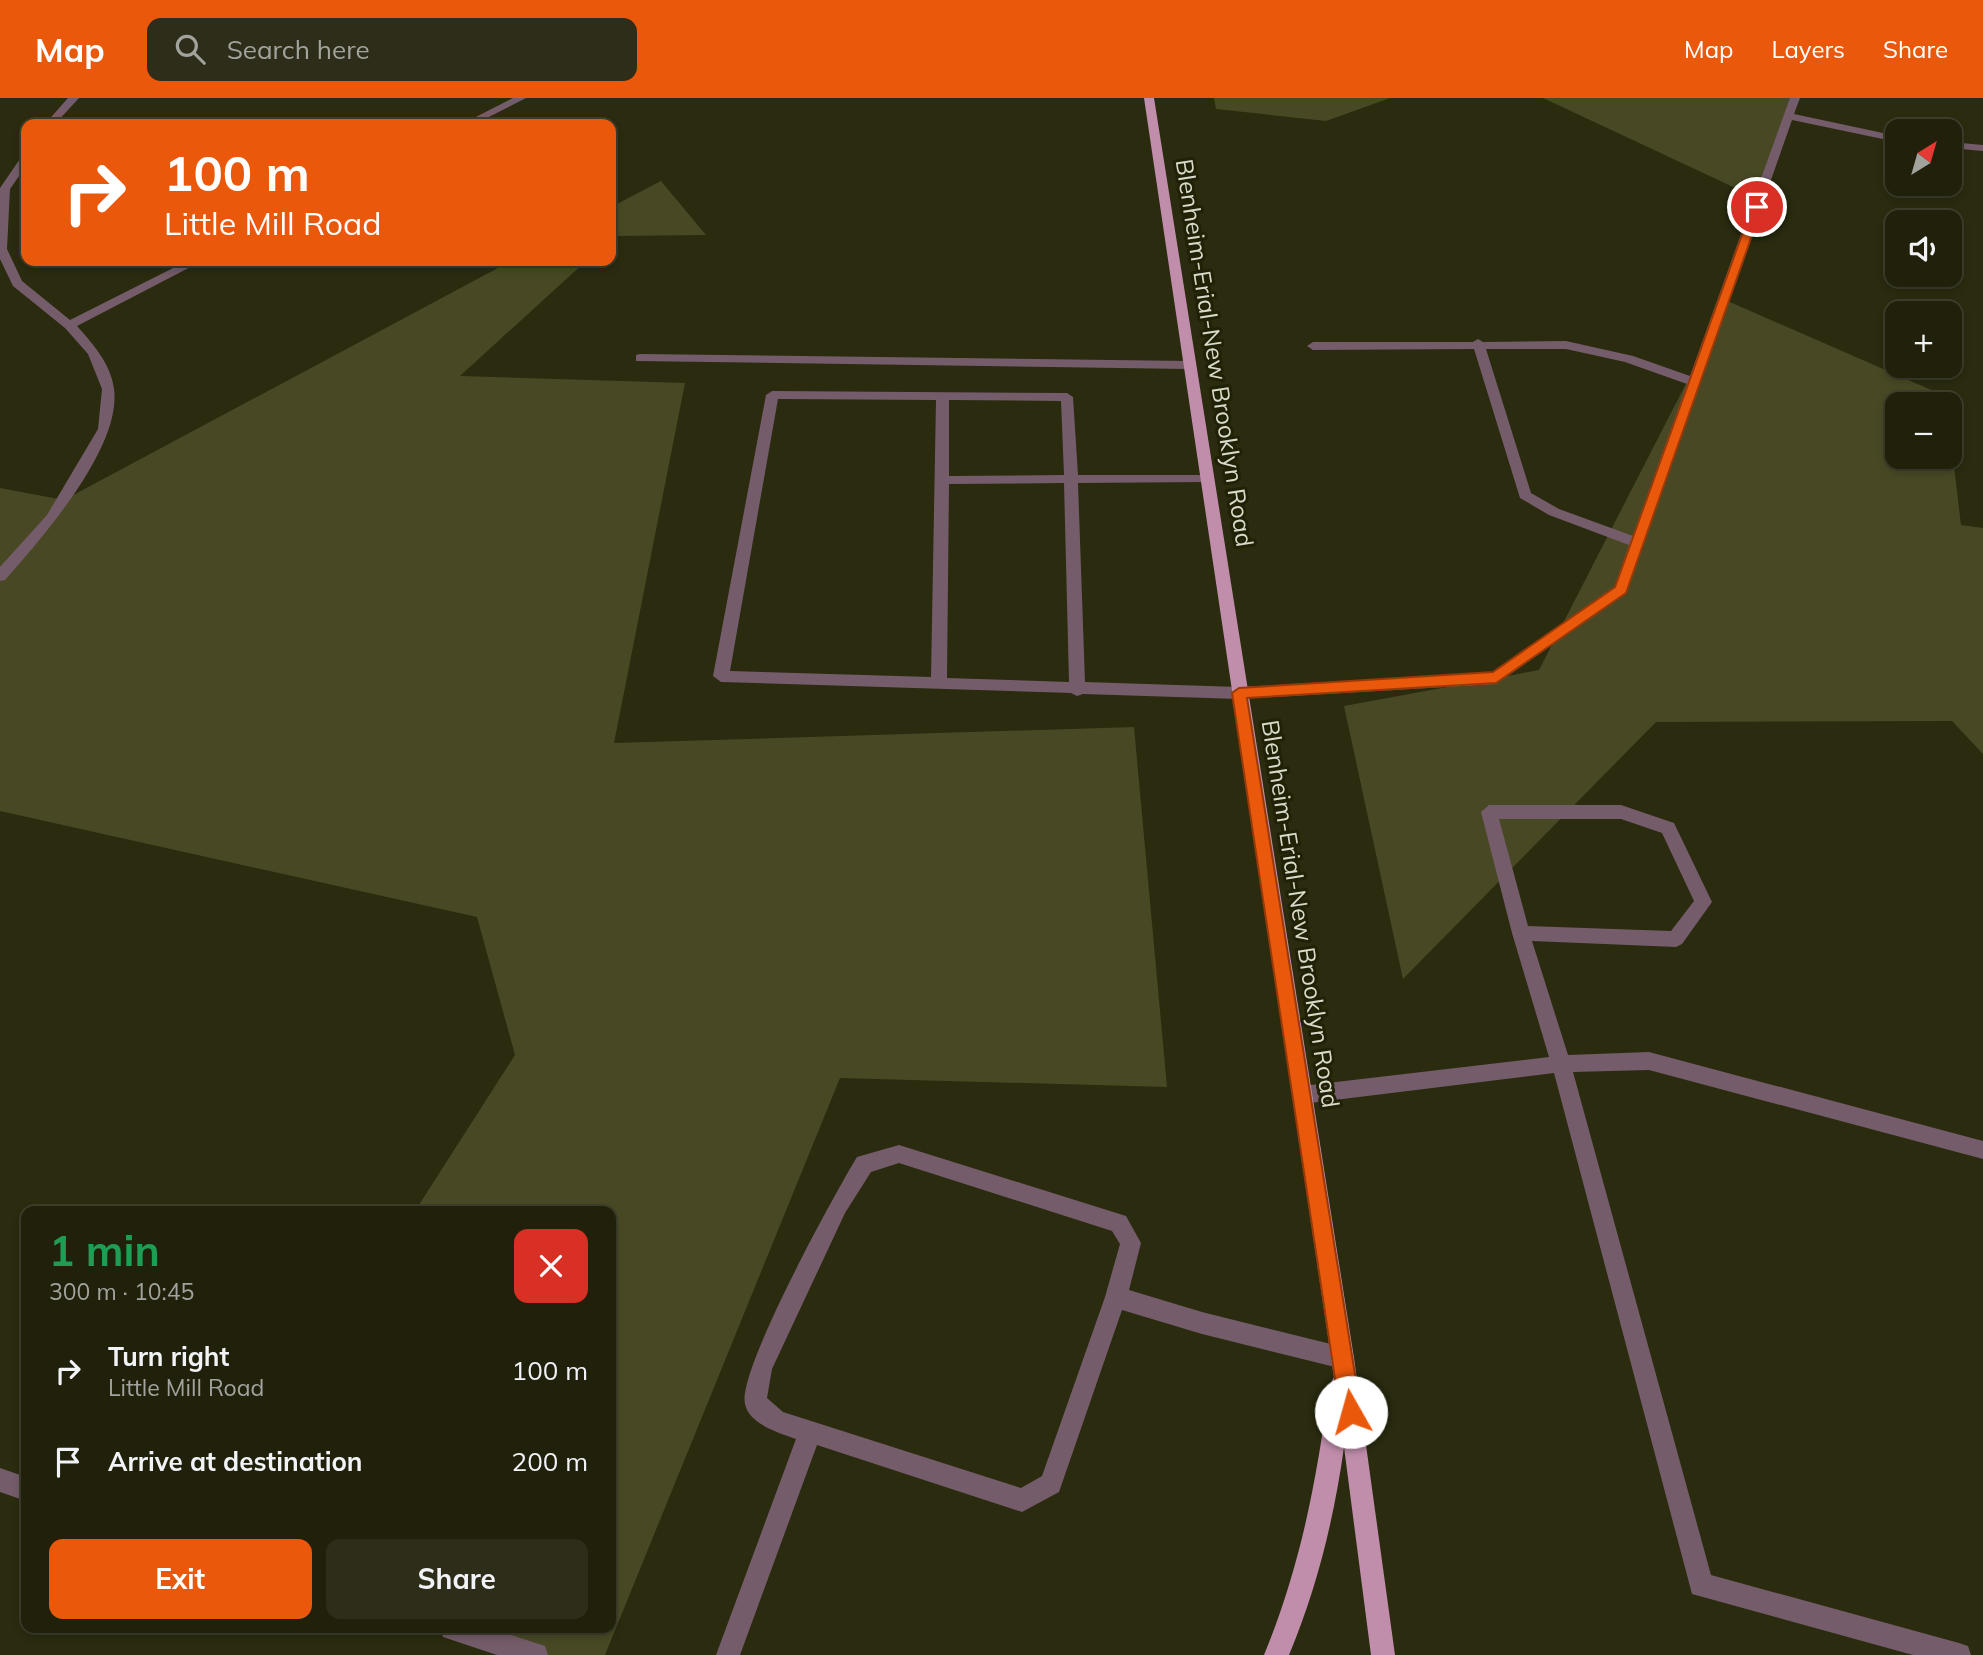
<!DOCTYPE html>
<meta charset="utf-8">
<style>
:root{--surface:#20200b;--page:#2d2d19;--text:#f1f3f6;--muted:#a2a39d;--line:#3d3e2c;--accent:#ea580c}
body{margin:0;font-family:Mulish,sans-serif;background:var(--page);color:var(--text);height:100vh;display:flex;flex-direction:column;font-size:26px;white-space:nowrap}
*{box-sizing:border-box;margin:0}
p{font-size:23px;color:var(--muted)}
.icon{flex:none;width:38px;height:38px;fill:none;stroke:currentColor;stroke-width:2;stroke-linecap:round;stroke-linejoin:round}
.map{position:relative;flex:1;overflow:hidden}
.sheet{position:absolute;left:21px;top:1108px;width:595px;height:427px;display:flex;flex-direction:column;background:var(--surface);border-radius:14px;box-shadow:0 4px 10px #0003,0 0 0 2px var(--line)}
.sheet>*{flex:none}
.guide{position:absolute;left:21px;top:21px;width:595px;height:147px;border-radius:14px;box-shadow:0 4px 10px #0003,0 0 0 2px var(--line);background:#ea580c;color:#fff;overflow:hidden}
.needle{width:46px;rotate:37deg}
.fabs{position:absolute;left:1885px;top:21px;display:grid;gap:14px}
.fabs a{display:grid;place-items:center;width:77px;height:77px;border-radius:14px;background:var(--surface);box-shadow:0 4px 10px #0003,0 0 0 2px var(--line);font-size:35px}
.pin{position:absolute;display:grid;place-items:center;width:60px;height:60px;color:#fff;margin:-30px;border:4px solid #fff;border-radius:50%;box-shadow:0 2px 7px #0007}
.me{position:absolute;width:77px;margin:-38px;rotate:353deg;stroke-linejoin:round;filter:drop-shadow(0 0 5px #0008)}
.turn{display:flex;align-items:center;gap:24px;height:147px;padding:0 28px;font-size:32px}
.turn .icon{width:91px;height:91px;stroke-width:2.5}
.turn b{display:block;font-size:49px;line-height:60px}
.round{display:grid;place-items:center;flex:none;width:74px;height:74px;border-radius:14px;background:var(--page)}
.overview{display:flex;align-items:center;justify-content:space-between;height:119px;padding:0 28px}
h1{font-size:42px;font-weight:700;line-height:52px;color:#1e9e55}
.cta{display:flex;gap:14px;margin-top:auto;padding:14px 28px}
.cta a{flex:1;height:80px;border-radius:14px;background:var(--accent);color:#fff;font-size:28px;font-weight:700;line-height:80px;text-align:center}
.cta a+a{background:var(--page);color:var(--text)}
ul{padding:0;list-style:none}
li{display:flex;align-items:center;gap:21px;height:91px;padding:0 28px}
li div{flex:1}
li b{display:block;font-size:26px}
li em{font-style:normal}
header{display:flex;align-items:center;gap:42px;box-sizing:border-box;height:98px;padding:0 35px;background:var(--accent);color:#fff}
header strong{font-size:33px}
nav{display:flex;gap:38px;margin-inline-start:auto;font-size:24px}
.search{width:490px;height:63px;background:var(--page);display:flex;align-items:center;gap:18px;box-sizing:border-box;padding:0 24px;border-radius:14px;color:var(--muted);font-size:26px}
.map>svg:first-child{display:block}
.green{fill:#484924}
.lines{fill:none;stroke-linecap:round;stroke-linejoin:round}
.minor{fill:#755c6a;fill-rule:evenodd}
.major{fill:#c08eab;fill-rule:evenodd}
.route{fill:#ea580c;stroke:#983908;stroke-width:2}
.labels{text-anchor:middle;stroke-width:6;stroke-linejoin:round;paint-order:stroke}
.street-label{font-size:24px;fill:#d9daca;stroke:#202105}
</style>
<header>
<strong>Map</strong>
<div class="search"><svg class="icon" aria-label="search" viewBox="0 0 24 24"><circle cx="10" cy="10" r="6"/><path d="M15 15l6 6"/></svg>Search here</div>
<nav><a>Map</a><a>Layers</a><a>Share</a></nav>
</header>
<div class="map">
<svg width="1983" height="1557" viewBox="0 0 1983 1557">
<rect width="100%" height="100%" fill="#2a2b0f"/>
<g class="green">
<path d="M1214,0H1390L1326,23L1216,11Z"/>
<path d="M1543,0H1795L1761,102Z"/>
<path d="M661,83L706,137L614,138L611,140V109Z"/>
<path d="M511,163H586L460,278L685,285L614,645L1134,629L1167,989L840,980L605,1557H541L470,1530H611V1113H415L515,957L477,819L0,713V390L64,402Z"/>
<path d="M1723,201L1945,298L1946,306H1897V359H1950V335L1961,427L1983,430V656L1952,623L1656,624L1403,881L1344,608L1539,572L1693,272Z"/>
</g>
<g class="lines">
<g class="minor">
<path d="M68,0H79L55,26H45Z"/>
<path d="M513,0H526L475,26H462Z"/>
<path d="M1790,0H1800L1794,16L1897,38V44L1792,22L1626,495L1496,586L1239,601L1083,596L1077,598L1071,595L721,584L713,578L766,297L772,293L1067,295L1073,299L1078,377H1211L1213,380L1206,384L1078,385L1085,584L1239,589L1493,575L1615,488L1629,447L1549,417L1520,400L1474,251L1313,252L1307,248L1313,244H1473L1478,241L1483,244L1566,243L1633,258L1690,278ZM1486,251H1566L1625,264L1687,286L1633,438L1559,411L1531,395ZM778,301L936,302L931,579L730,573ZM949,302L1061,303L1064,377L949,378ZM1064,385L1069,584L947,580L949,386Z"/>
<path d="M1950,44L1983,47V53L1950,50Z"/>
<path d="M26,57V68L10,91L7,151L22,183L70,222L187,163H202L77,228C93,246 111,266 114,291C122,349 42,440 5,482L0,483V469L47,417L98,331L102,291L88,256L65,230L13,188L0,161V90L22,58Z"/>
<path d="M640,256L1188,263L1194,267L1188,271L636,263V257Z"/>
<path d="M1489,707H1621L1674,725L1712,804L1682,846L1676,849L1532,843L1568,957L1649,954L1983,1043V1061L1649,972L1573,974L1711,1477L1959,1545L1968,1548L1971,1557H1913L1692,1496L1554,975L1302,1006L1295,1003L1292,997L1295,991L1302,988L1549,959L1512,835L1481,714ZM1499,721H1621L1662,735L1694,803L1671,833L1528,828Z"/>
<path d="M899,1047L1126,1118L1141,1145L1129,1192L1202,1214L1343,1249L1351,1252L1354,1260L1351,1268L1343,1271L1202,1236L1122,1212L1059,1394L1022,1414L817,1347L740,1557H716L796,1341C779,1335 749,1326 745,1306C737,1273 835,1095 857,1059ZM899,1065L1112,1133L1120,1146L1105,1199L1042,1378L1021,1390L783,1314L767,1300L772,1271L845,1115L871,1074Z"/>
<path d="M0,1370L26,1379V1403L0,1394Z"/>
<path d="M440,1530H489L545,1548L548,1557H497L443,1539Z"/>
</g>
<path class="major" d="M1144,0H1154L1354,1260L1395,1557H1371L1344,1349C1334,1421 1317,1490 1289,1557H1264C1300,1470 1317,1382 1329,1288L1334,1279Z"/>
</g>
<path class="route" d="M1757,106L1762,109L1626,495L1496,585L1247,600L1361,1314L1358,1322L1351,1325L1343,1322L1340,1314L1232,595L1239,590L1493,574L1615,489L1752,109Z"/>
<g class="labels">
<g class="street-label">
<text transform="translate(1214 255) rotate(81)" y="8">Blenheim-Erial-New Brooklyn Road</text>
<text transform="translate(1300 816) rotate(81)" y="8">Blenheim-Erial-New Brooklyn Road</text>
</g>
</g>
</svg>
<div class="fabs">
<a><svg class="needle" viewBox="-14 -14 28 28"><path d="M0-13l5 13h-10z" fill="#e53935"/><path d="M0 13l5-13h-10z" fill="#a2a39d"/></svg></a>
<a><svg class="icon" aria-label="sound" viewBox="0 0 24 24"><path d="M4 9h4l5-4v14l-5-4H4zM17 9q2 3 0 6"/></svg></a>
<a>+</a>
<a>−</a>
</div>
<div class="pin" style="left:1757px;top:109px;background:#d93025"><svg class="icon" aria-label="arrive" viewBox="0 0 24 24"><path d="M6 21V4h12l-3 4 3 4H6"/></svg></div>
<svg class="me" style="left:1351px;top:1314px" viewBox="-20 -20 40 40"><circle r="19" fill="#fff"/><path d="M0-13L10 11 0 6-10 11z" fill="#ea580c"/></svg>
<div class="guide">
<div class="turn"><svg class="icon" aria-label="right" viewBox="0 0 24 24"><path d="M7 20v-9h11M14 6l5 5-5 5"/></svg><div><b>100 m</b>Little Mill Road</div></div>
</div>
<section class="sheet">
<div class="overview"><div><h1>1 min</h1><p>300 m · 10:45</p></div><a class="round" style="background:#d93025;color:#fff"><svg class="icon" aria-label="close" viewBox="0 0 24 24"><path d="M6 6l12 12M18 6L6 18"/></svg></a></div>
<ul>
<li><svg class="icon" aria-label="right" viewBox="0 0 24 24"><path d="M7 20v-9h11M14 6l5 5-5 5"/></svg><div><b>Turn right</b><p>Little Mill Road</p></div><em>100 m</em></li>
<li><svg class="icon" aria-label="arrive" viewBox="0 0 24 24"><path d="M6 21V4h12l-3 4 3 4H6"/></svg><div><b>Arrive at destination</b></div><em>200 m</em></li>
</ul>
<div class="cta"><a>Exit</a><a>Share</a></div>
</section>
</div>
